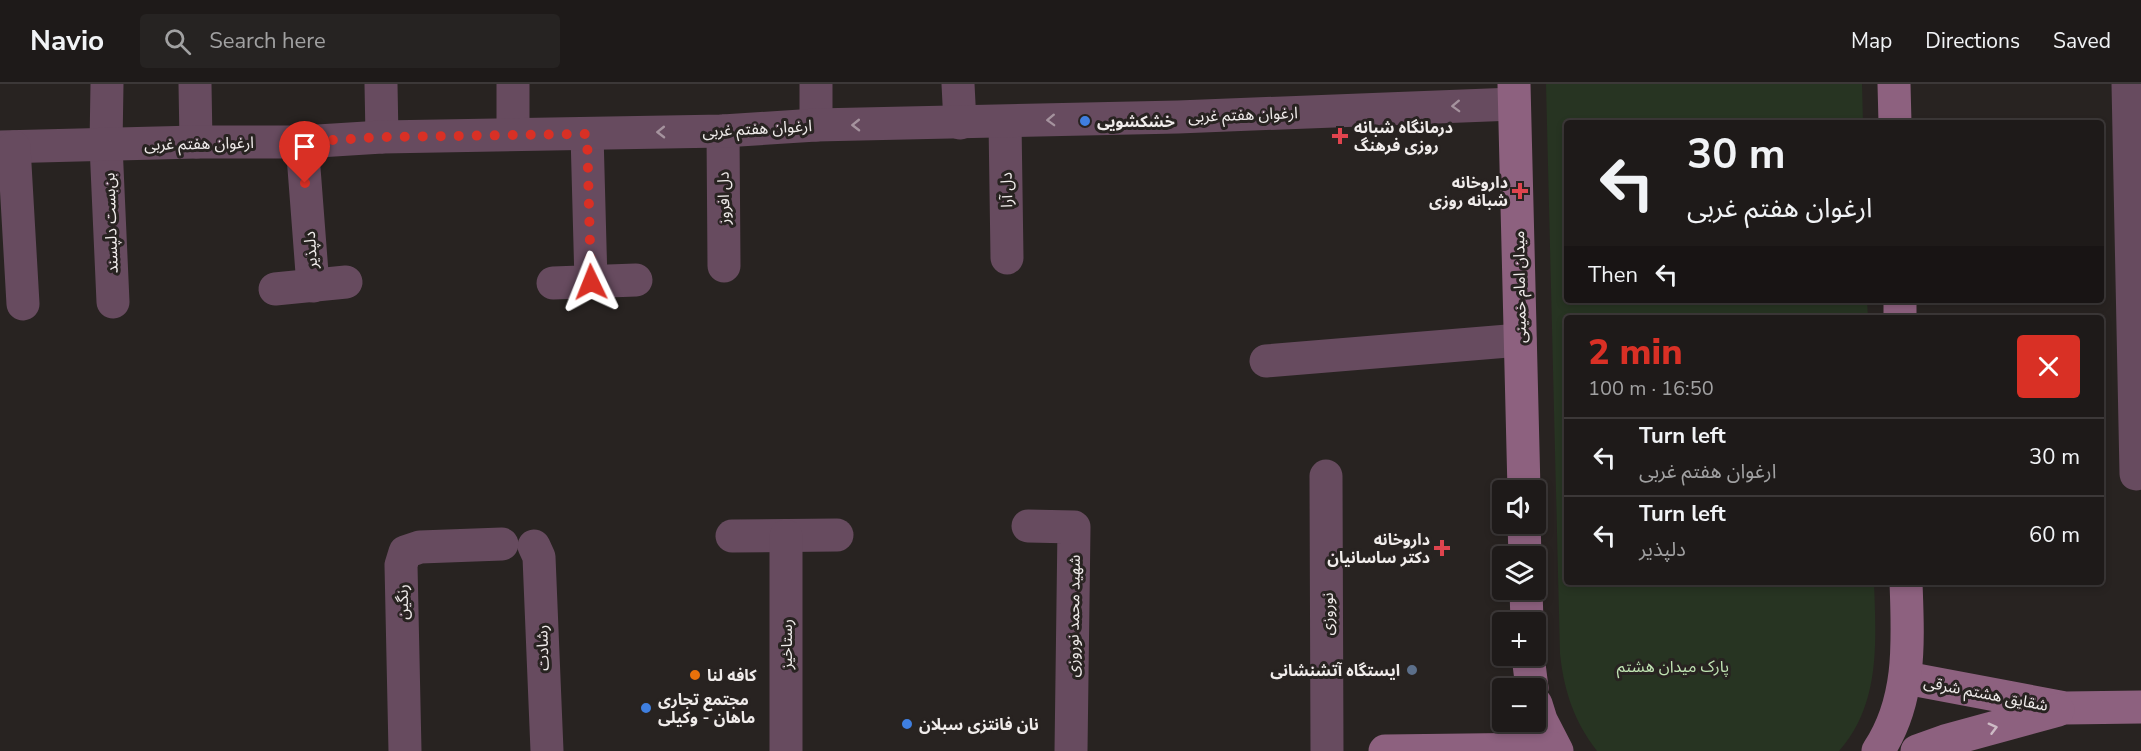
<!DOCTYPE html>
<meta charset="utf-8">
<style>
:root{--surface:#1e1a19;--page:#262322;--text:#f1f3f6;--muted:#a1a1a2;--line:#3c3838;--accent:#d93025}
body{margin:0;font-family:"Nunito Sans","Noto Sans Arabic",sans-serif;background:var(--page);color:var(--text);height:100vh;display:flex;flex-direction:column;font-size:22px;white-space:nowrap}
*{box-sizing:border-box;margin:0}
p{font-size:20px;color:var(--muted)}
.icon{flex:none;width:33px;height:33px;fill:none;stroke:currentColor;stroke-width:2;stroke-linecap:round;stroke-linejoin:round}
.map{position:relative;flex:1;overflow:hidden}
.sheet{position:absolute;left:1564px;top:231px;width:540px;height:270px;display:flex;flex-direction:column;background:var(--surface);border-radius:6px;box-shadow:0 3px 9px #0003,0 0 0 2px var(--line)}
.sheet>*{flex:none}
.hud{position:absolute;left:1564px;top:36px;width:540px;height:183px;border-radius:6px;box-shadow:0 3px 9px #0003,0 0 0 2px var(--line);background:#1e1a19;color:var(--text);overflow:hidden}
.controls{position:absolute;left:1492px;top:396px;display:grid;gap:12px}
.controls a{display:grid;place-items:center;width:54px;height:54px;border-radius:6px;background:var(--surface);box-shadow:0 3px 9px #0003,0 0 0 2px var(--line);font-size:30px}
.pin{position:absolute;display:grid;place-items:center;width:51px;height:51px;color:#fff;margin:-62px -26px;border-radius:50% 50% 50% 0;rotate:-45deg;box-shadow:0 0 6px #0007}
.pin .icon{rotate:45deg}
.me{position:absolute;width:66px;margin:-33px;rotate:358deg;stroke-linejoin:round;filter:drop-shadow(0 0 4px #0008)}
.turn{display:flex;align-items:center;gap:21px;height:126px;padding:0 24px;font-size:27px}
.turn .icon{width:78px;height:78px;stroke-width:2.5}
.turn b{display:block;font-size:42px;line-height:51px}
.then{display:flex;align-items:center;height:57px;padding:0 24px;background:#0003;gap:12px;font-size:22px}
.round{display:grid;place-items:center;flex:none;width:63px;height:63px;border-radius:6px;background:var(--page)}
.head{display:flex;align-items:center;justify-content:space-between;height:102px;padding:0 24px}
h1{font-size:36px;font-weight:800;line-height:45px;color:var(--accent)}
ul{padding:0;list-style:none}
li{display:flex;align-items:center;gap:18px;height:78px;padding:0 24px;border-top:2px solid var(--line)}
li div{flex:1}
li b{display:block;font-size:22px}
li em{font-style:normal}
header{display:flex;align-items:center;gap:36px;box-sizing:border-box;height:84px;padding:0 30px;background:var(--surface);border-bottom:2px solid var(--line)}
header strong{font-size:28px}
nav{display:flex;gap:33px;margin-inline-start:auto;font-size:21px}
.search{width:420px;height:54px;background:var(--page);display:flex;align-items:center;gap:15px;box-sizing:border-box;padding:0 21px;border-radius:6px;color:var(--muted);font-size:22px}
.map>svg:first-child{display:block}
.green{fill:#273422}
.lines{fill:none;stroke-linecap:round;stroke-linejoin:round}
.street{stroke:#674b5f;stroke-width:33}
.secondary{stroke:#8d617f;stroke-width:33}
.oneway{stroke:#a5939e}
.oneway2{stroke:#cdbbc5}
.route{stroke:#d93025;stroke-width:10;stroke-dasharray:0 18}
.shop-dot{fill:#3f7fe0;stroke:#282321;stroke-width:2}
.health-dot{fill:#e0444e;stroke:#282321;stroke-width:2}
.service-dot{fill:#5c6f8a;stroke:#282321;stroke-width:2}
.food-dot{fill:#e8710a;stroke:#282321;stroke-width:2}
.labels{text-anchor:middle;stroke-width:6;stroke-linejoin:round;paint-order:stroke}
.street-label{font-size:16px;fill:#f0eceb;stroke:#282321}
.poi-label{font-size:16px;font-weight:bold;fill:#f0eceb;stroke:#282321;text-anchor:start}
.park-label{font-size:16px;fill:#c0e4b3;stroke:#282321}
</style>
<header>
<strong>Navio</strong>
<div class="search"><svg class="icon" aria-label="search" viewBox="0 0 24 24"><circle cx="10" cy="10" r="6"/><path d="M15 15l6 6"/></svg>Search here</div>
<nav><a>Map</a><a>Directions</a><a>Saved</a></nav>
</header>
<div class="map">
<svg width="2141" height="667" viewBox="0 0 2141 667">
<rect width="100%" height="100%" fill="#282321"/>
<path class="green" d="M1546,0H1862L1863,39H1568V216H1867L1868,234H1568V498H1874C1876,557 1881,620 1839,667H1597C1574,637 1564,607 1560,570Z"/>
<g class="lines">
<g class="street">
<path d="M107,0L106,61L113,218"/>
<path d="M195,0L196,58"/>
<path d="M381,0L382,53"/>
<path d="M513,0V50"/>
<path d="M816,0V41"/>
<path d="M958,0L960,39"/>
<path d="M2128,0L2136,390"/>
<path d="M1005,38L1007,174"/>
<path d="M723,47L724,182"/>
<path d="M587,50L591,198"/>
<path d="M302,58L313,202"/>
<path d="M0,63L196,58H302L382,53L723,47L816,41L1178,33L1514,20"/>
<path d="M14,63L23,220"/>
<path d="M553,199L636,196"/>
<path d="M275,205L346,198"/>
<path d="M1266,277L1520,256"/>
<path d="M1326,392L1327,667"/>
<path d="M1028,442L1074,443L1071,667"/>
<path d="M732,452L837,451"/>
<path d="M786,452V667"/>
<path d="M534,462L539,473L547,667"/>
<path d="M405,667L401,481L405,468L420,463L502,460"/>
</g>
<g class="secondary">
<path d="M1514,0L1524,406"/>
<path d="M1894,0L1895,39"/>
<path d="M1900,216V234"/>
<path d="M1524,440L1525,472"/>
<path d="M1526,506L1527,538"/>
<path d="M1528,572L1532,604"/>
<path d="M1906,594L2065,624L2141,623"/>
<path d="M1536,620L1541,636L1557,667"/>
<path d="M1385,667L1555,665"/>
<path d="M1878,667C1912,616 1908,556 1906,498"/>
<path d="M1917,667L1945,657L2058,626"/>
</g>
</g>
<defs><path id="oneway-chevron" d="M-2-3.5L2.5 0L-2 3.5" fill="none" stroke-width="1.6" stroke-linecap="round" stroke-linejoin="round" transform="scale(1.5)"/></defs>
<g class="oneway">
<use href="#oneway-chevron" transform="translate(1456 22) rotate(178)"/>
<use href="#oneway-chevron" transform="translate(1051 36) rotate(178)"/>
<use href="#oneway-chevron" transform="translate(856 41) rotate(179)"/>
<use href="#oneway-chevron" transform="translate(661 48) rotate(179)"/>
</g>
<use class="oneway2" href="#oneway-chevron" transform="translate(1993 644) rotate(-15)"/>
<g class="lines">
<path class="route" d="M305,99L302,58L382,53L587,50L591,198"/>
</g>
<g class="shop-dot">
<circle cx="1085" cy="37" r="6"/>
<circle cx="646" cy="624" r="6"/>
<circle cx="907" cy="640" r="6"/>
</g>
<g class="health-dot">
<path d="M1337 43h6v6h6v6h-6v6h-6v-6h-6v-6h6z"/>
<path d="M1517 98h6v6h6v6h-6v6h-6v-6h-6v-6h6z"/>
<path d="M1439 455h6v6h6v6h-6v6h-6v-6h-6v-6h6z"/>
</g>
<circle class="service-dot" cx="1412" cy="586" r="6"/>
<circle class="food-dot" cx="695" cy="591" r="6"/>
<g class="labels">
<g class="street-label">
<text transform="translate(1243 30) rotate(-2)" y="6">ارغوان هفتم غربی</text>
<text transform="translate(757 44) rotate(-3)" y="6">ارغوان هفتم غربی</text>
<text transform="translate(199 59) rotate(-1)" y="6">ارغوان هفتم غربی</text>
<text transform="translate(1006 106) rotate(-91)" y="6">دل آرا</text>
<text transform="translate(723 114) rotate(-91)" y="6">دل افروز</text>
<text transform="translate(110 139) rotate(-92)" y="6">بن‌بست دلپسند</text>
<text transform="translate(310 166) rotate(-94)" y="6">دلپذیر</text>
<text transform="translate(1519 203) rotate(-91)" y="6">میدان امام خمینی</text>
<text transform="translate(402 518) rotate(-91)" y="6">رنگین</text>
<text transform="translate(1327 530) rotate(-90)" y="6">نوروزی</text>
<text transform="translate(1073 532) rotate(-89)" y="6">شهید محمد نوروزی</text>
<text transform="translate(786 560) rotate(-90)" y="6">رستاخیز</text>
<text transform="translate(542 564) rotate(-92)" y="6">رشادت</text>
<text transform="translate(1986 609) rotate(11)" y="6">شقایق هشتم شرقی</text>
</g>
<g class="poi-label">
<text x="1097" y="43">خشکشویی</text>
<text x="1354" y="49">درمانگاه شبانه<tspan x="1354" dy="18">روزی فرهنگ</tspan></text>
<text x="1508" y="104" text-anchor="end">داروخانه<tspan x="1508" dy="18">شبانه روزی</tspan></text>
<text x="1430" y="461" text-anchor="end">داروخانه<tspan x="1430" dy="18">دکتر ساسانیان</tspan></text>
<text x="1400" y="592" text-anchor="end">ایستگاه آتشنشانی</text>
<text x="707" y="597">کافه لنا</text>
<text x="658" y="621">مجتمع تجاری<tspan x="658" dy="18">ماهان - وکیلی</tspan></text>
<text x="919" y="646">نان فانتزی سبلان</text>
</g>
<g class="park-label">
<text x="1673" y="588">پارک میدان هشتم</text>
</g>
</g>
</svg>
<div class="controls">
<a><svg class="icon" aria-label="sound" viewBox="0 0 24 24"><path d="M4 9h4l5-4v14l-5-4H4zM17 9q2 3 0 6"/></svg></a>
<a><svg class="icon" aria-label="layers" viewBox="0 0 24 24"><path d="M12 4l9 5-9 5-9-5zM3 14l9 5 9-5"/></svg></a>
<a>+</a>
<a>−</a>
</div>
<div class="pin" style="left:305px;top:99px;background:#d93025"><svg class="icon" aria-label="arrive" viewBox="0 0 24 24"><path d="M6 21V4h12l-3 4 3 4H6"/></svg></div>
<svg class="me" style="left:591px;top:198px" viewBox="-20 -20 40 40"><path d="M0-17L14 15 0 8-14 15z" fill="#d93025" stroke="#fff" stroke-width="4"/></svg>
<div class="hud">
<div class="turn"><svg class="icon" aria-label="left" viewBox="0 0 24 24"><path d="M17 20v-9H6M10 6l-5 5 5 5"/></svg><div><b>30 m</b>ارغوان هفتم غربی</div></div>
<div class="then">Then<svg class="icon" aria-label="left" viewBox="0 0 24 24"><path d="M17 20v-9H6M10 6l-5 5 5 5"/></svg></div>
</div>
<section class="sheet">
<div class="head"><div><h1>2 min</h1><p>100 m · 16:50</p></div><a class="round" style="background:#d93025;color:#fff"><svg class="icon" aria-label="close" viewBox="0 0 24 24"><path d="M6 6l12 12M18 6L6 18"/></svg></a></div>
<ul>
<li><svg class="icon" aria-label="left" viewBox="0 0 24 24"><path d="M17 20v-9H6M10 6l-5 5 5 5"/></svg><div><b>Turn left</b><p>ارغوان هفتم غربی</p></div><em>30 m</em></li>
<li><svg class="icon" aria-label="left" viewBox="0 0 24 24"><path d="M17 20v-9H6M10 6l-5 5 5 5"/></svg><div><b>Turn left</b><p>دلپذیر</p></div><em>60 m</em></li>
</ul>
</section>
</div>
